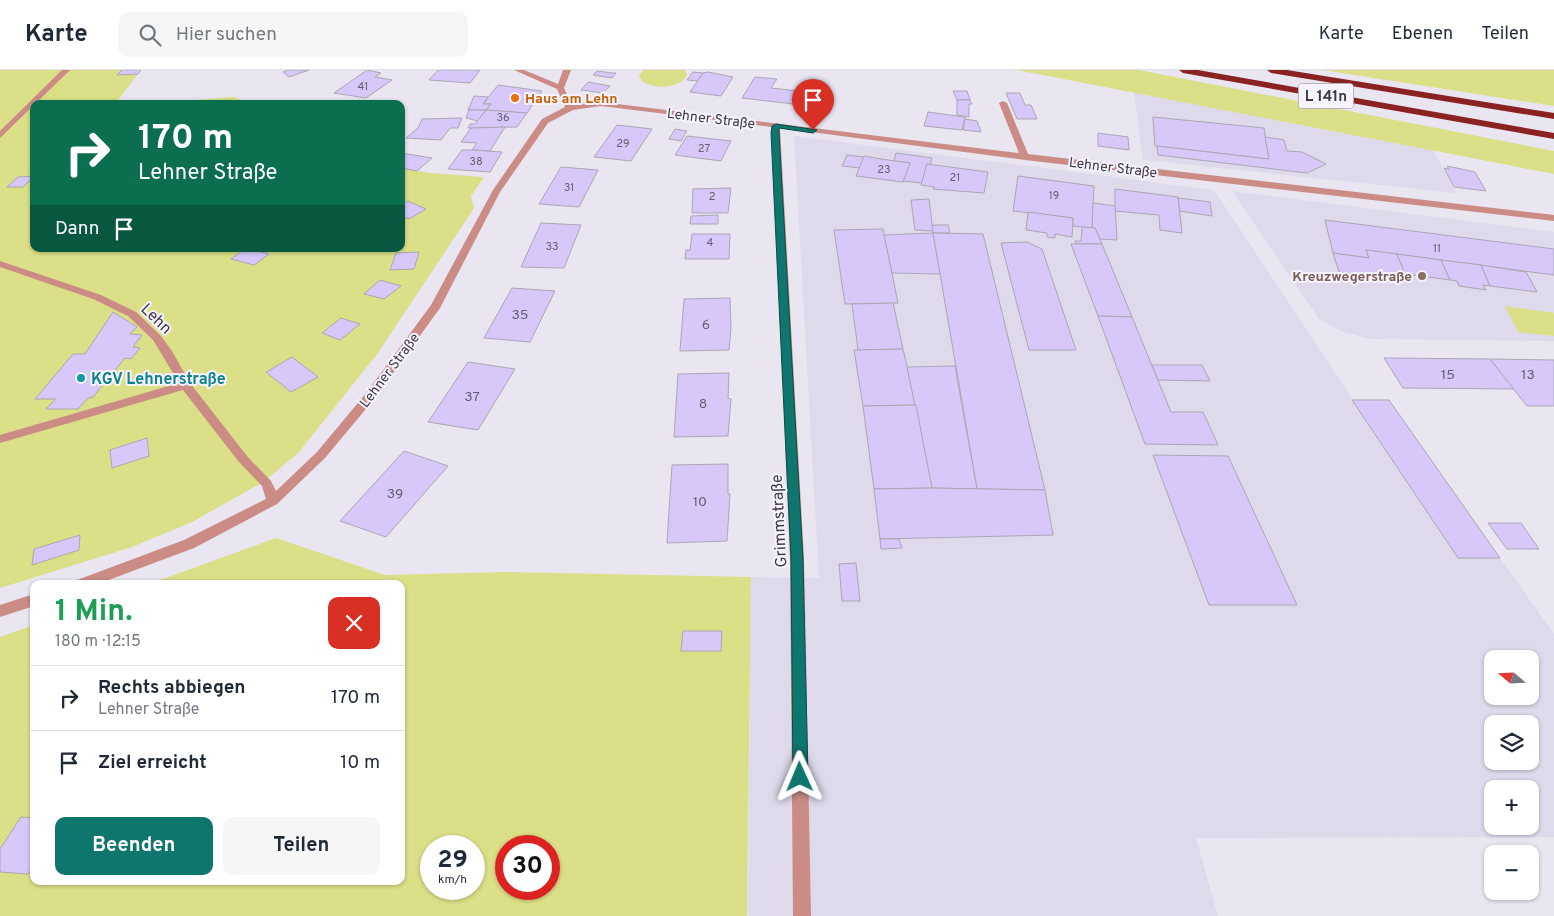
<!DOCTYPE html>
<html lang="de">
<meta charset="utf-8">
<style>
:root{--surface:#fff;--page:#f6f6f7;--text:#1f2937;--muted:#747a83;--line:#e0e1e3;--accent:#0f766e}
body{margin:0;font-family:Overpass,sans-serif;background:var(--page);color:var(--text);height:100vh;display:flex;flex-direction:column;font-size:19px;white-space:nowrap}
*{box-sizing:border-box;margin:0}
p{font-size:16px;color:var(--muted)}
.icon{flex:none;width:28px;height:28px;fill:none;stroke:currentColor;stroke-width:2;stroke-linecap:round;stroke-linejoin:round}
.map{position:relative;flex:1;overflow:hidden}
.details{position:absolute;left:30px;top:510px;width:375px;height:305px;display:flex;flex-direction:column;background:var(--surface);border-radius:10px;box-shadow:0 1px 4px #0004}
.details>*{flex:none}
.hud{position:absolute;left:30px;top:30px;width:375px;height:152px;border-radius:10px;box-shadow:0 1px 4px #0004;background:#0b6e4f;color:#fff;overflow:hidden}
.needle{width:32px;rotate:289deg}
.fabs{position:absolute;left:1484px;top:580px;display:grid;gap:10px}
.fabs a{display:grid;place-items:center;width:55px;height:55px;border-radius:10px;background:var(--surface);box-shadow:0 1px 4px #0004;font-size:25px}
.speed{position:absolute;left:420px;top:765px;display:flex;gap:10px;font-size:25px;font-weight:700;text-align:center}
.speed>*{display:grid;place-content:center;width:65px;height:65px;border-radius:50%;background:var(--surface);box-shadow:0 1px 4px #0004;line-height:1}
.speed small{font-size:12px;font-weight:400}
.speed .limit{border:8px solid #d22;background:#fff;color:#111}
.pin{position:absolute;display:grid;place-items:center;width:42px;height:42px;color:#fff;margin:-51px -21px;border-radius:50% 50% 50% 0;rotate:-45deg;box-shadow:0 0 5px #0007}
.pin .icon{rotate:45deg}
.me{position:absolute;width:55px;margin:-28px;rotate:359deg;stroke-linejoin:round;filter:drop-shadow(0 0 4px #0008)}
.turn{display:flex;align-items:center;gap:18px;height:105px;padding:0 25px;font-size:22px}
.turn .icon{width:65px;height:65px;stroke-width:2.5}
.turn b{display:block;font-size:35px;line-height:42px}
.then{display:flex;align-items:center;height:48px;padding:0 25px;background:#0003;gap:10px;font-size:19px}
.round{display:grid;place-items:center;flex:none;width:52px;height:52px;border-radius:10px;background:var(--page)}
.overview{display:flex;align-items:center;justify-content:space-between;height:85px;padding:0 25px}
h1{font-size:30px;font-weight:700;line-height:38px;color:#1e9e55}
.cta{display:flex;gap:10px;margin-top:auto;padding:10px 25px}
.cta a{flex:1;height:58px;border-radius:10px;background:var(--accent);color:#fff;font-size:20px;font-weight:700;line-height:58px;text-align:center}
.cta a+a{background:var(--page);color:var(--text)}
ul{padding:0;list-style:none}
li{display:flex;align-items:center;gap:15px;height:65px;padding:0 25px;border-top:1px solid var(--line)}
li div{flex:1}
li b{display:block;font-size:19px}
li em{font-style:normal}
header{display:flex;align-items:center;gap:30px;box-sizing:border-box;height:70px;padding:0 25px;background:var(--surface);border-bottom:1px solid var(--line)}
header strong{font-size:24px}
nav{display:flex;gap:28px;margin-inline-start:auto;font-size:18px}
.search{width:350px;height:45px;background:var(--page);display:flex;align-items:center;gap:12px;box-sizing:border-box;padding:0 18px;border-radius:10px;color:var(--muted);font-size:19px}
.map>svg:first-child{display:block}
.built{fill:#ded9eb;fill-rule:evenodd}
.green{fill:#dbdf87;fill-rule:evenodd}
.building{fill:#d7c8f9;stroke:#aaa7b2}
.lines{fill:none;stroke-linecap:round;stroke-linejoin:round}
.minor{fill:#cb8c85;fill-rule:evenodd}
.highway{fill:#892221;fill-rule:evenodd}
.route{fill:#0f766e;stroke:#0a4d48}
.food-dot{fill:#e8710a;stroke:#f6f3ff;stroke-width:2}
.education-dot{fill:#8d6e63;stroke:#f6f3ff;stroke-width:2}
.culture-dot{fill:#0f9aa8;stroke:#f6f3ff;stroke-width:2}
.labels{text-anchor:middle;stroke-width:4;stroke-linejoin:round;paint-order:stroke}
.far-number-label{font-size:11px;fill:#645f6e}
.far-food-label{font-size:14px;font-weight:bold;fill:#c56008;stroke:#f6f3ff;text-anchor:start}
.far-street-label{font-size:14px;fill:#3d3c40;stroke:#f6f3ff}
.far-education-label{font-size:14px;font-weight:bold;fill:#785e54;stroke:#f6f3ff;text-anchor:end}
.number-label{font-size:14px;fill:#645f6e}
.shield{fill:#f6f3ff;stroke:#747379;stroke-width:1}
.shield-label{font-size:15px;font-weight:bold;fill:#3d3c40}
.street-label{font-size:16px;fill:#3d3c40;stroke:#f6f3ff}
.culture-label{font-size:16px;font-weight:bold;fill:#0d838f;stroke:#f6f3ff;text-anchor:start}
</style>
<header>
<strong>Karte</strong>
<div class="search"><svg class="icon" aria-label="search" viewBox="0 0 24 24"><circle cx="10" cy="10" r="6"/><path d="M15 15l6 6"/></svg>Hier suchen</div>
<nav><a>Karte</a><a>Ebenen</a><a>Teilen</a></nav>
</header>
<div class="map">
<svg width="1554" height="846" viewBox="0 0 1554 846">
<rect width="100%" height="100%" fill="#e9e6f1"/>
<g class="built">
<path d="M1134,23L1433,80L1456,123L1143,90Z"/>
<path d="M794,66L1214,120L1458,488H1500L1554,564V767L1196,768L1218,846H748L751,507L819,508ZM1492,589H1530V626H1492ZM1492,654H1530V691H1492ZM1492,719H1530V756H1492Z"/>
<path d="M1232,121L1554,162V271L1371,269L1343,262L1319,249Z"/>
</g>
<g class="green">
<path d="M0,0H141L115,34H34V179H401V98L430,103L484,107L471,126L474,138L378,283L299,382L265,411L192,452L132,477L0,518Z"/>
<path d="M644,0H685L687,6C678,19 653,20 641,10L639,5Z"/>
<path d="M1017,0H1139L1554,81V104Z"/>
<path d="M1323,0H1554V36Z"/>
<path d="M234,27L249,34H144Z"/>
<path d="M1505,236L1554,243V266L1518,262Z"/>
<path d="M276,468L385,505L506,502L751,507L747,846H0V567L34,555V811H401V514H149ZM431,776H474V819H431ZM506,776H549V819H506Z"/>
</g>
<g class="building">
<path d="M122,0H141L138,4L117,5Z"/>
<path d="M288,0H309L289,7L283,2Z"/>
<path d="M367,0L381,3L375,7L392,10L366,28L334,23Z"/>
<path d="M438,0H480L470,13L429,10Z"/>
<path d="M597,1L612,3H616L612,8L593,5Z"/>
<path d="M693,2L703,3L698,11L687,10Z"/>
<path d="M708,2L733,7L721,26L690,22L703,3Z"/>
<path d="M755,7L777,9L771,18L799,21L793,34L742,28Z"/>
<path d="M588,12L610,16L603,23L581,20Z"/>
<path d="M498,15L542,21L527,43L486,40L491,34H483Z"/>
<path d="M953,21H967L970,30H957Z"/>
<path d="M1006,23H1020L1025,35H1031L1037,49H1017Z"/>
<path d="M474,26L488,27L483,34H491L486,40H468Z"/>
<path d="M957,30H970L972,34H969V47L957,45Z"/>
<path d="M469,40H486L478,51L466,48Z"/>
<path d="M486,40L527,43L517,57L468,58L470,54H475Z"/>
<path d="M928,42L965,47L962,60L924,56Z"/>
<path d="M1153,47L1264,58L1269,89L1155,76Z"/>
<path d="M462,48L458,58H450L441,70L406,68L418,58L422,49Z"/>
<path d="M965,49L977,51L981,62L963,60Z"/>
<path d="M617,55L652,59L631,91L594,87Z"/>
<path d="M505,57L490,81L472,80L477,73L461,72L471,58Z"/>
<path d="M675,59L687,61L681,71L669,69Z"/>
<path d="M1098,63L1128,67L1129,80L1098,76Z"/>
<path d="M687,66L731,71L721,91L675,85Z"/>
<path d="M1265,67L1284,70L1287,81L1302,82L1326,94L1307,103L1158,85L1157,76L1269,89Z"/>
<path d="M462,80H472L502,82L490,102L448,99Z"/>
<path d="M401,83L432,88L417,101L401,98Z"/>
<path d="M896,83L932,88L930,95L927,94L922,113L903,111L910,93L894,91Z"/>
<path d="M847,85L864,87L860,98L842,96Z"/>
<path d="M864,86L881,89L910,93L903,112L856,106Z"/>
<path d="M927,94L988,102L984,123L933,119L934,117L921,115Z"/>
<path d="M1447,96L1475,102L1486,121L1454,117L1444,98L1449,99Z"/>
<path d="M561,97L598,100L579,137L539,134Z"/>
<path d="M34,106L23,117H7L18,107Z"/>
<path d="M1018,106L1094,116L1092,158L1073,156V148L1013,141Z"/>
<path d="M731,118L728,143H692L693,119Z"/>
<path d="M1115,119L1178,127L1182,163L1160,160L1159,145L1115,141Z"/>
<path d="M1178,128L1210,132L1212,146L1180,141Z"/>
<path d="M929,129L933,161L915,160L911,130Z"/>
<path d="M408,131L426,139L409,149L401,145V135Z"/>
<path d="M1093,133L1115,136L1117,170L1100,169L1095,158H1092Z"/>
<path d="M1028,142L1073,148L1072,167L1055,164V168L1047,167V163L1026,160Z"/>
<path d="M718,145V154H690L691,146Z"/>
<path d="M1325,150L1554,179V205L1366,180L1369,188L1333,183Z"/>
<path d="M541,153L581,155L564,198L521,197Z"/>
<path d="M932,155H948L950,163H933Z"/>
<path d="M1082,157L1095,158L1102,174H1076L1075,171H1081Z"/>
<path d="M883,159L898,233L845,234L834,160Z"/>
<path d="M933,163L940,204L892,203L884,165Z"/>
<path d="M933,163L983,164L1045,420L977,419Z"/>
<path d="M692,164H730L729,189H685L686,180H690Z"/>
<path d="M1027,172L1042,179L1076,280H1029L1001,173Z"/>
<path d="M1071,174H1102L1132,247L1098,246Z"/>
<path d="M245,179H250L269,184L254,195L231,189Z"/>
<path d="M1366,180L1397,184L1408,211L1339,202L1333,183L1369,188Z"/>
<path d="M419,182L414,199L390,200L396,183Z"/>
<path d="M1397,184L1441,190L1450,210L1405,204Z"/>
<path d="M1441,190L1481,195L1490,216L1483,215L1486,220L1459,216L1457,211L1450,210Z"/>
<path d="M1481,195L1526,202L1537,222L1490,216Z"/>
<path d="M380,210L401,216L384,229L364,224Z"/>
<path d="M512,218L555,221L530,272L484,268Z"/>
<path d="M730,228L731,258L729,280L680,281L684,229Z"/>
<path d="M893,233L903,279L858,280L852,234Z"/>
<path d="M113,242L137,257L130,264L142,265L133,277L140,278L131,289L125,288L93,327L88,328L78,339H46L56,329H35L73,284H85Z"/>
<path d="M1098,246L1132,247L1171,342H1203L1218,375L1145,374Z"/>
<path d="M341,248L360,254L340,270L322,263Z"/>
<path d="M903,279L916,335L863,336L854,280Z"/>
<path d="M292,287L318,307L291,322L266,302Z"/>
<path d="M1384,288L1490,289L1514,319L1403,318Z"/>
<path d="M1490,289L1554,290V336H1527Z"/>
<path d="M468,292L515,299L478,360L428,352Z"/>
<path d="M1152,295H1202L1210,311L1158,310Z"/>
<path d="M955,296L977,419L932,418L907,297Z"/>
<path d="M729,303L728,328L731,329L728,366L674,367L678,304Z"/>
<path d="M1352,330H1389L1500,488H1458Z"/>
<path d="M916,335L932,418L874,419L863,336Z"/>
<path d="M147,368L149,386L112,398L110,380Z"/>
<path d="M404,381L448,396L386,467L340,451Z"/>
<path d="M1153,385L1228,386L1297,535H1209Z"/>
<path d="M728,394V424H730L727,471L667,473L672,395Z"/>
<path d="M932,418L1045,420L1053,465L880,469L874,419Z"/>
<path d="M1488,453H1521L1539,479H1507Z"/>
<path d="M80,465L79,480L32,495L34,479Z"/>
<path d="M880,469H899L902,478L881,479Z"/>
<path d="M856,493L860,531H842L839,494Z"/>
<path d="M683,561H722L721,581H681Z"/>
<path d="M21,747L34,748V795L28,804L0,802V779Z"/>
</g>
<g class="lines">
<g class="minor">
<path d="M62,0H70L0,68V61Z"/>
<path d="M514,0H524L558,14L563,0H571L564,18L572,35L601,32L1019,83L999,33L1003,31L1007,33L1028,84L1554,145V151L1025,90L780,58L804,489L811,846H793L790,489L772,57L601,36L573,40L548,53L500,122L440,238L375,328L325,388L277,434L194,478L98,514H75L77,510L184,470L266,429L262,416L239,392L183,320L0,373V365L179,313L153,270L128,246L93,229L0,197V191L101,225L136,242L161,266L172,281L190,313L247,386L271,411L276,421L317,382L367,322L431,235L493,120L542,49L565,37L557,19Z"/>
<path d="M34,524V536L0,547V535Z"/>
</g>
<g class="highway">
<path d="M1179,0H1198L1554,63V69L1183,3Z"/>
<path d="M1267,0H1287L1554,43V49L1271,3Z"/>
</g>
</g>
<path class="route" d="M776,54L817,60L813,63L779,58V63L803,489L808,707L805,712L800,714L795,712L793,707L791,489L771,63L772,56Z"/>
<circle class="food-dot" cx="515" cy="28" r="5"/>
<circle class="education-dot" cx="1422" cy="206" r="5"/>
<circle class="culture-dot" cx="81" cy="308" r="5"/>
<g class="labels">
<g class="far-number-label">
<text x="363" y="20">41</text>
<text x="503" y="51">36</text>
<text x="623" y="77">29</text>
<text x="704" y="82">27</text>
<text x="476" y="95">38</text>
<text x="884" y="103">23</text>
<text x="955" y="111">21</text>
<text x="569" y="121">31</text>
<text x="1054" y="129">19</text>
<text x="712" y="130">2</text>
<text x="710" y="176">4</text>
<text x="552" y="180">33</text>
<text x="1437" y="182">11</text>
</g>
<g class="far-food-label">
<text x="525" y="33">Haus am Lehn</text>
</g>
<g class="far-street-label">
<text transform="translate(711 48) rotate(7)" y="5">Lehner Straße</text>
<text transform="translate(1113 97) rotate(7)" y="5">Lehner Straße</text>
<text transform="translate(389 300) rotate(-53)" y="5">Lehner Straße</text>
</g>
<g class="far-education-label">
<text x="1412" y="211">Kreuzwegerstraße</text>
</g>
<g class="number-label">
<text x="520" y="249">35</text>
<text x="706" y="259">6</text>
<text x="1448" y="309">15</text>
<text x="1528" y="309">13</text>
<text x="472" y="331">37</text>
<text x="703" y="338">8</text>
<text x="395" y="428">39</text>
<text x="700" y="436">10</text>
</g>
<rect class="shield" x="1298.5" y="13.5" width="55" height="25" rx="4"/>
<g class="shield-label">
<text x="1326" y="31">L 141n</text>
</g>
<g class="street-label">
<text transform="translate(157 248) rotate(44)" y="6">Lehn</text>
<text transform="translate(778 451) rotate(-93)" y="6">Grimmstraße</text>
</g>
<g class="culture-label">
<text x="91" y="314">KGV Lehnerstraße</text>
</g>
</g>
</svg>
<div class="fabs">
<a><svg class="needle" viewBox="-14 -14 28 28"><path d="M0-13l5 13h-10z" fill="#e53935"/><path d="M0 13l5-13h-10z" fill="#747a83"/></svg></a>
<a><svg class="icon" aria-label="layers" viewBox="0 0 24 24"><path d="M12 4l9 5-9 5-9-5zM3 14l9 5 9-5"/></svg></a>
<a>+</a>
<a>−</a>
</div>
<div class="speed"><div>29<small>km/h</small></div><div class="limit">30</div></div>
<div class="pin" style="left:813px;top:60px;background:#d93025"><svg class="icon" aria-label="arrive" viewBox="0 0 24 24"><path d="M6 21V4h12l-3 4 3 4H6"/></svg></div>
<svg class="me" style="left:800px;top:707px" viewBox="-20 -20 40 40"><path d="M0-17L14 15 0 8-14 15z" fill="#0f766e" stroke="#fff" stroke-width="4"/></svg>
<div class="hud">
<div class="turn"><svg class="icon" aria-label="right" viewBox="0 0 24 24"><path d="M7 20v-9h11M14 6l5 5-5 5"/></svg><div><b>170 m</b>Lehner Straße</div></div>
<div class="then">Dann<svg class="icon" aria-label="arrive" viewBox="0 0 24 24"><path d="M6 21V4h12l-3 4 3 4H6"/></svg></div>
</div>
<section class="details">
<div class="overview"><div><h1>1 Min.</h1><p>180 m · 12:15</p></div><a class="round" style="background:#d93025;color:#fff"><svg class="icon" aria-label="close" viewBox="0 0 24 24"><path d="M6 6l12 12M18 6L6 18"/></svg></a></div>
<ul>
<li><svg class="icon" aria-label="right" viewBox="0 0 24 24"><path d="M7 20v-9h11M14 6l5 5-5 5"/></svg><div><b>Rechts abbiegen</b><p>Lehner Straße</p></div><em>170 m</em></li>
<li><svg class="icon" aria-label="arrive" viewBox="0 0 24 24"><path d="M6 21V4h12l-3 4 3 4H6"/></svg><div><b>Ziel erreicht</b></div><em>10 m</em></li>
</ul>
<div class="cta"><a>Beenden</a><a>Teilen</a></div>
</section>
</div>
